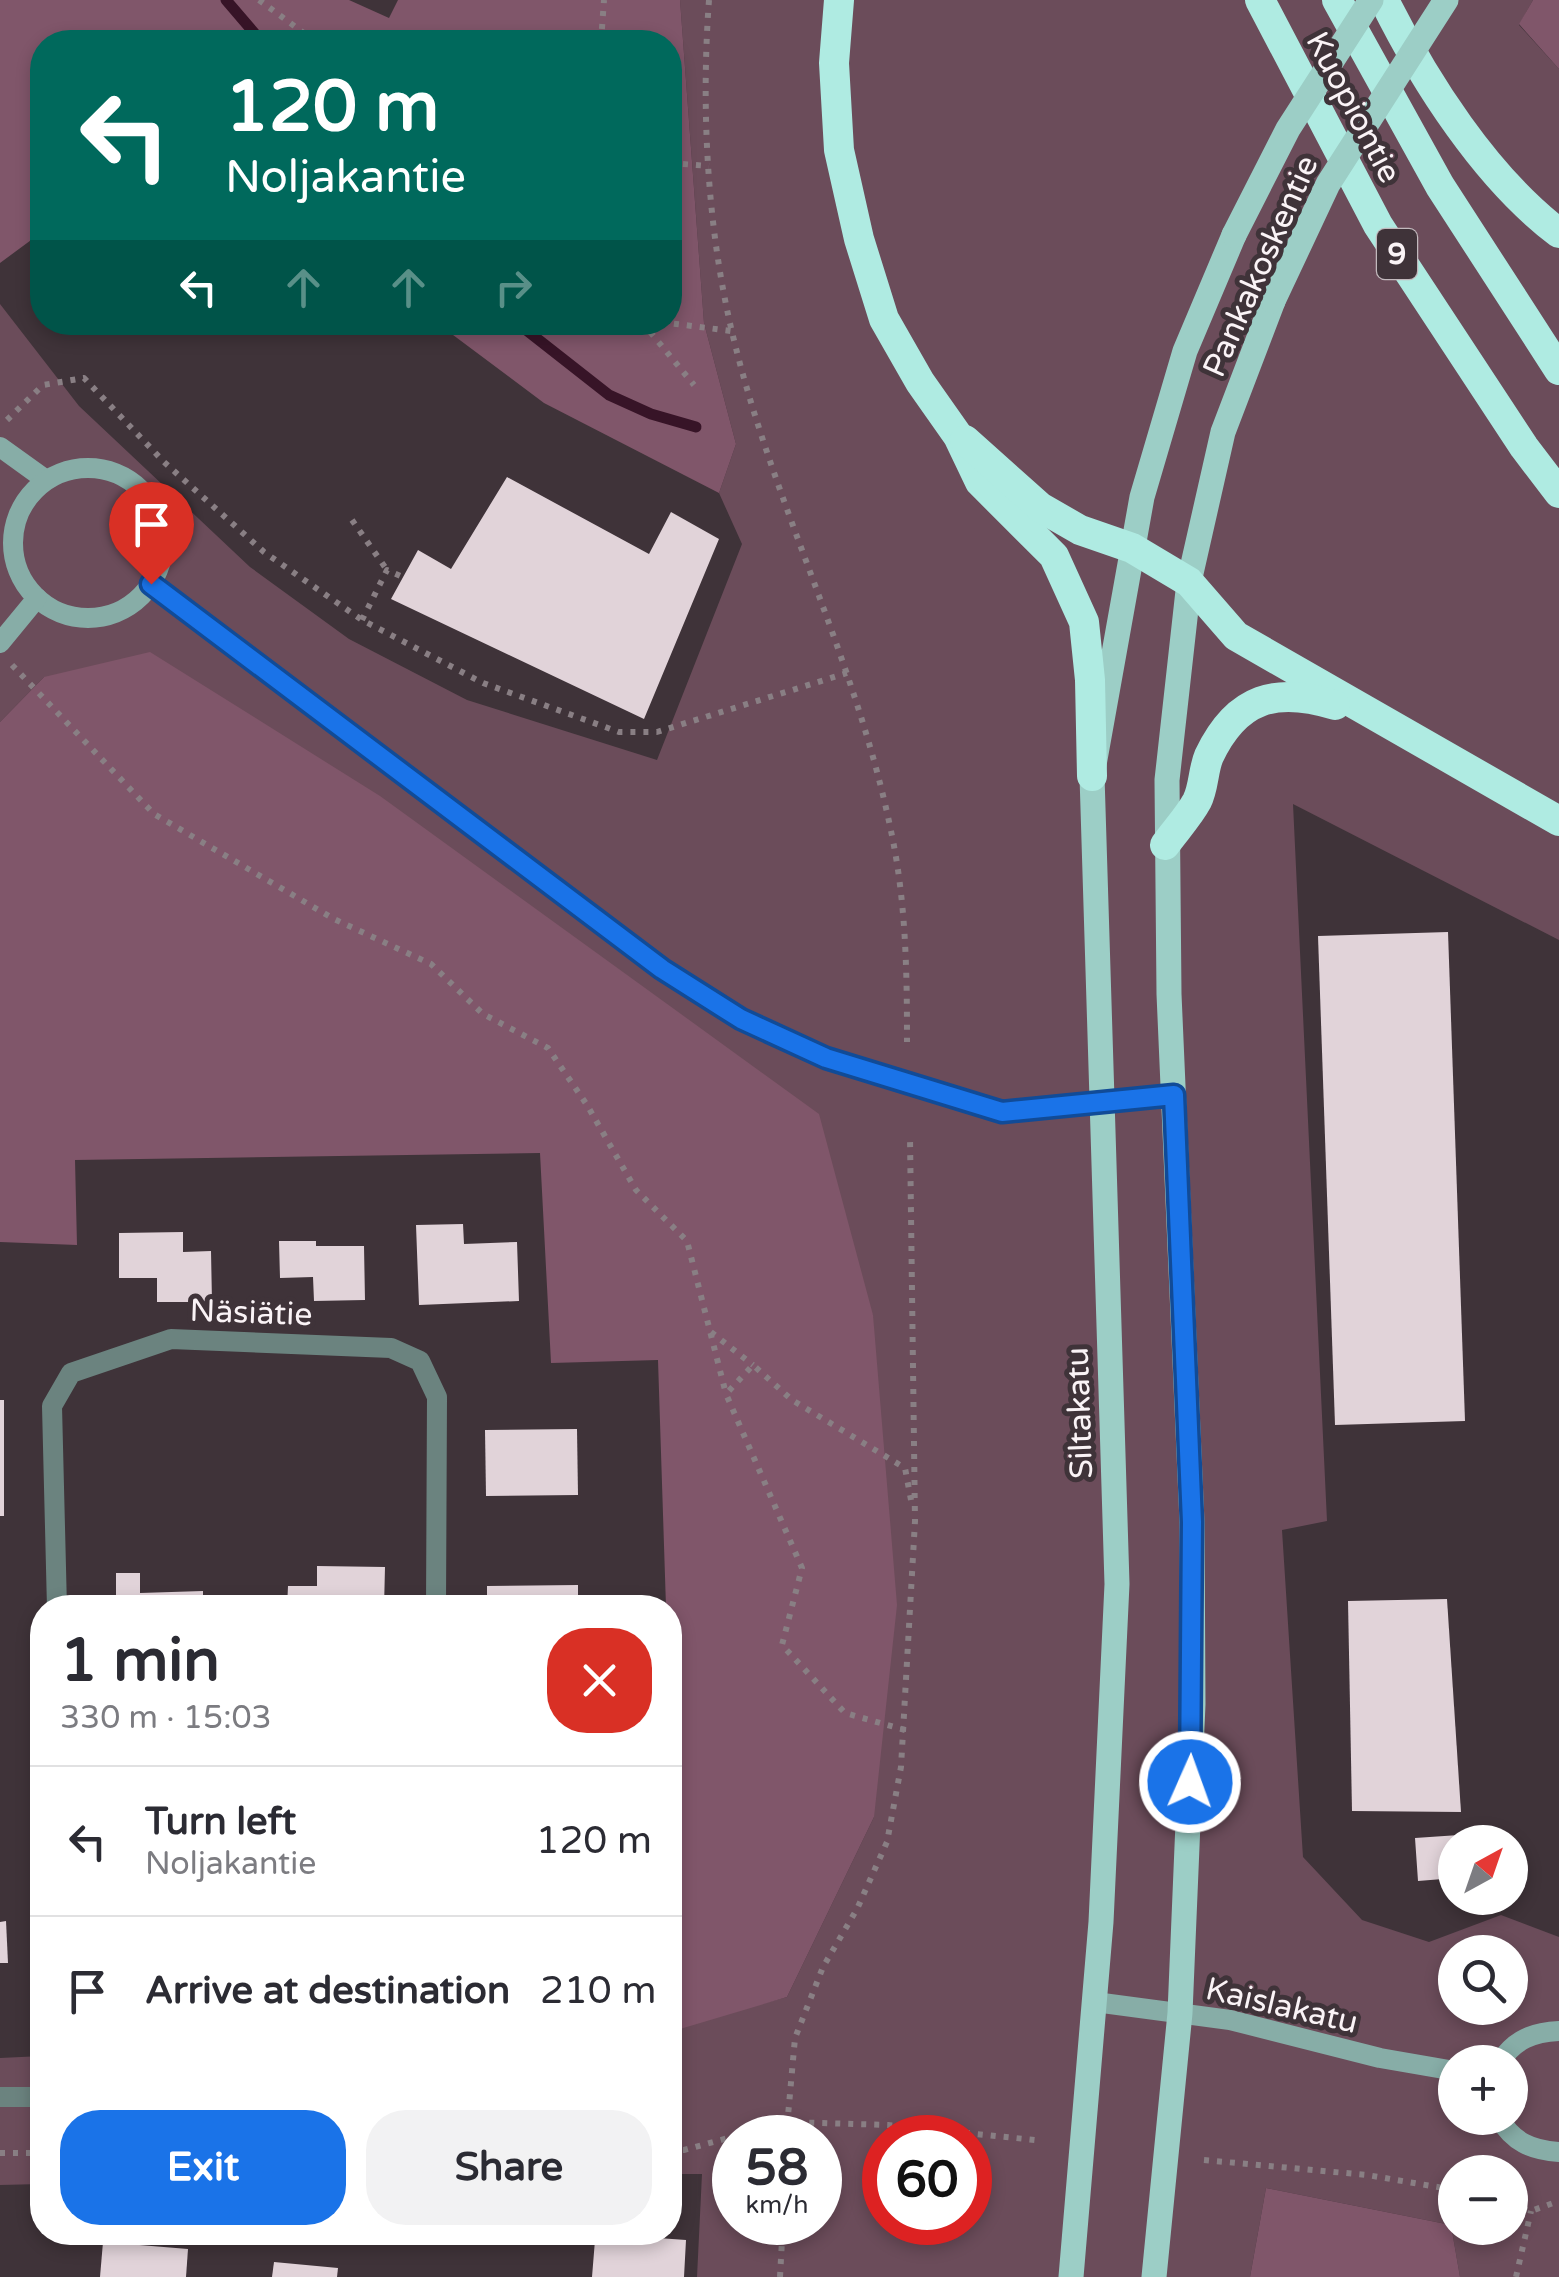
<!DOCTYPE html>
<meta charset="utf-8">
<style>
:root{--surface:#fff;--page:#f2f2f3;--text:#2b2b33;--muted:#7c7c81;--line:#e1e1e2;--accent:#1a73e8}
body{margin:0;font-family:"Varela Round",sans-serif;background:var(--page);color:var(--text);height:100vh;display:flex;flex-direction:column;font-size:38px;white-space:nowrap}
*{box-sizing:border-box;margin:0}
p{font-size:32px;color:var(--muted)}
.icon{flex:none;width:55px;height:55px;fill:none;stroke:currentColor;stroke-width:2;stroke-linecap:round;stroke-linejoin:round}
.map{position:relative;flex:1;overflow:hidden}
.sheet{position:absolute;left:30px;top:1595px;width:652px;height:650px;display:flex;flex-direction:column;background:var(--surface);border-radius:40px;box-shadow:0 5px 15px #0003}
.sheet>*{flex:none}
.banner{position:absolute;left:30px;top:30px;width:652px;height:305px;border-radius:40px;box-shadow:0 5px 15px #0003;background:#00695c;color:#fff;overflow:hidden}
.needle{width:65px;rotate:40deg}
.buttons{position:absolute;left:1438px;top:1825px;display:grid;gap:20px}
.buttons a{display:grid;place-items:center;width:90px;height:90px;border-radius:50%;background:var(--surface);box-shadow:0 5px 15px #0003;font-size:50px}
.speed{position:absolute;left:712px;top:2115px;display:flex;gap:20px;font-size:50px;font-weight:700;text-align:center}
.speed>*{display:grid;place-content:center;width:130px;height:130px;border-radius:50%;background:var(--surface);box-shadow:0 5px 15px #0003;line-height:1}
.speed small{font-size:25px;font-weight:400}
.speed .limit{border:15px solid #d22;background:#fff;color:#111}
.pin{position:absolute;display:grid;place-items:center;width:85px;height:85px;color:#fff;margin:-102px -42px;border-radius:50% 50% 50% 0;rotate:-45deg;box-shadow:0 0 10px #0007}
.pin .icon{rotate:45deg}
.me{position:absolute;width:110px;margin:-55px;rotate:2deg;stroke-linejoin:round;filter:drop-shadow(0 0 8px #0008)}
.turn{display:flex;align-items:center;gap:35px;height:210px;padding:0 30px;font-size:45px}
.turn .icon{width:130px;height:130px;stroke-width:2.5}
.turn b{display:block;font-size:70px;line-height:85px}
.lanes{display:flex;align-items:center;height:95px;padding:0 30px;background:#0003;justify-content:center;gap:50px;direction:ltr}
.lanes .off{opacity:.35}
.round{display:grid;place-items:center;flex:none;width:105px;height:105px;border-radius:40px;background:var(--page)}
.overview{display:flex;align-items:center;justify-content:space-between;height:170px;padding:0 30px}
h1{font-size:60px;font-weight:800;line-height:75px}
.action{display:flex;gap:20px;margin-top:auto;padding:20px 30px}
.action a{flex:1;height:115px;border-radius:40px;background:var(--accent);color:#fff;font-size:40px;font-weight:800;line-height:115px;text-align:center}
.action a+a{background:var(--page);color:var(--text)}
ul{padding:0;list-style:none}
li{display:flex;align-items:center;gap:30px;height:150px;padding:0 30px;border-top:2px solid var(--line)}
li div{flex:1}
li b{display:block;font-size:38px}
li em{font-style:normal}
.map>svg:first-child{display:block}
.green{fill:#6b4c5a;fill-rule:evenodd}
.forest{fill:#80566a}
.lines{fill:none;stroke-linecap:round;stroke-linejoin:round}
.stream{stroke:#371427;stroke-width:11}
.building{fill:#e1d3d9}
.path{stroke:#897f84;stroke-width:6;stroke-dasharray:5 8;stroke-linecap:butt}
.street{stroke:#6b837f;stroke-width:20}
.secondary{stroke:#87ada7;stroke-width:20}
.primary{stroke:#9ccec6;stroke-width:25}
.highway{stroke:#afebe2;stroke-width:30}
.primary-bridge{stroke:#9ccec6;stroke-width:25}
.route-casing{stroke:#114b97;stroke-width:25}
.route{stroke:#1a73e8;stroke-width:18}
.labels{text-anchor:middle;stroke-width:10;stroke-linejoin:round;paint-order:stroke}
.shield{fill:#3f3339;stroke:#c2b9bd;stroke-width:2.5}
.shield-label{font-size:30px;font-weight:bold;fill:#faf3f6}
.street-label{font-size:32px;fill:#faf3f6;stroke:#3f3339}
</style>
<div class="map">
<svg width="1559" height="2277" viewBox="0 0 1559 2277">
<rect width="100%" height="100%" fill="#3f3339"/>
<g class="green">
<path d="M680,0H1533L1519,25L1559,69V940L1293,804L1327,1521L1282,1530L1303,1857L1362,1920L1429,1942L1501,1915L1559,1937V2277H1460L1451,2225L1266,2188L1250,2277H697L702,2174H670V2029L787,1997L874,1817L873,1315L44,677L0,722V304L79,406L250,567L349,639L467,700L657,760L742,544L719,493L736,444L704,323ZM1455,1952H1510V2008H1455ZM1455,2062H1510V2118H1455ZM735,2138H820V2222H735ZM885,2138H970V2222H885ZM1455,2172H1510V2228H1455Z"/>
<path d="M42,2056V2184L0,2185V2058Z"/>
</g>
<g class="forest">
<path d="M0,0H349L389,18L398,0H680L704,323L736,444L719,493L544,403L437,323L670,322V42H42V232L0,263Z"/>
<path d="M1533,0H1559V69L1519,24Z"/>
<path d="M150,652L380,796L819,1114L873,1315L897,1605L874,1817L787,1997L680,2029L670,1717V1608L666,1607L658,1360L551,1363L540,1153L75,1160L77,1245L0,1242V722L44,677Z"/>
<path d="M1266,2188L1451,2225L1460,2277H1250Z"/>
</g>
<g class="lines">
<g class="stream">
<path d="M226,0L262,42"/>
<path d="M516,322L609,395L651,414L696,427"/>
</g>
</g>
<g class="building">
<path d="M507,477L649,554L671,512L719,539L644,719L391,599L418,550L451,569Z"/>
<path d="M1448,932L1465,1421L1335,1425L1318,936Z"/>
<path d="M463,1224L464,1244L517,1242L519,1301L419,1305L416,1225Z"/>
<path d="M183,1232V1252L211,1251L212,1302H157V1278H119V1233Z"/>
<path d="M279,1241H316V1246H364L365,1300L314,1301L313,1277L280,1278Z"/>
<rect x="0" y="1400" width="4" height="116"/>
<path d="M577,1429L578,1495L486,1496L485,1430Z"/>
<path d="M317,1566L385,1567L384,1608H287L288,1586H317Z"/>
<path d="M116,1573H140V1593L203,1591V1608H116Z"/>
<path d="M578,1585V1608H487V1586Z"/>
<path d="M1447,1599L1461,1812L1352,1811L1348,1601Z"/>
<path d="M1459,1835L1460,1842H1455V1878L1418,1881L1415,1838Z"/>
<path d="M6,1921L8,1963H0V1922Z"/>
<path d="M616,2235L686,2240L684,2277H592L595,2240L616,2241Z"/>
<path d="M103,2242L188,2249L186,2277H100Z"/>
<path d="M274,2262L338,2268L337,2277H272Z"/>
</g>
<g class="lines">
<g class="path">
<path d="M259,0L316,42"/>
<path d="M709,0C701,108 707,226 732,332C772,502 856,659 891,831C906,901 907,971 907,1042"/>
<path d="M601,42L604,0"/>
<path d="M670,163L709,166"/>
<path d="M642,322L694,385"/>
<path d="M661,322L731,331"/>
<path d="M7,420L43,385L84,378L164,462L264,552L362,620L483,683L619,732H657L847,673"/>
<path d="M352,520L387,570"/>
<path d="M362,620L387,570L403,577"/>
<path d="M12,665L154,814L334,919L431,964L483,1014L548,1048L587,1105L636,1190L687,1241L726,1394"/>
<path d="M711,1332L753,1365"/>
<path d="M905,1730L845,1713L782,1645L802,1568L726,1394L753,1365L792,1400L905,1468L911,1500"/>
<path d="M786,2138L795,2038L823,1967L857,1909L887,1842L901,1767L915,1521L910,1137"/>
<path d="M670,2150H684L787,2122L888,2125L1035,2140"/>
<path d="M0,2153H42"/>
<path d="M1204,2160L1367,2175L1455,2190"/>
<path d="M1510,2205L1531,2211L1559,2201"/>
<path d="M780,2277L783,2222"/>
<path d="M1516,2277L1531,2211"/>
</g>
<g class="street">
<path d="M57,1608L52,1406L71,1373L171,1339L391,1348L420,1361L437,1397L436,1608"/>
<path d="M0,2097H42"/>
</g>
<g class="secondary">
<path d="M0,447L46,480"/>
<circle cx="88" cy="543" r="75"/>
<path d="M151,584L662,969L741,1019L826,1058L1002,1112L1174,1095"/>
<path d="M0,643L37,598"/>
<path d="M1095,2002L1230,2020L1380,2058L1455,2071"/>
<path d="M1500,2062C1514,2040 1533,2032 1559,2031"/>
<path d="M1499,2118C1513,2142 1531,2150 1559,2152"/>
</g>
<g class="primary">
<path d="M1071,2277L1101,1922L1117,1584L1092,776L1142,497L1185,351L1234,235"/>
<path d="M1154,2277L1180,2013L1193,1704L1192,1522L1169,994L1167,780L1189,582L1223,432L1273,301"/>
</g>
<g class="highway">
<path d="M839,0L834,63L839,150L859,239L884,319L920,382L958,436L980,482L1054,556L1084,622L1090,680L1092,776"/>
<path d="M1260,0L1378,225L1524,447L1559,493"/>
<path d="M1337,0L1440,186L1559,370"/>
<path d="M1384,0C1424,81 1486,178 1559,233"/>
<path d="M965,440L1040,507L1080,530L1132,548L1189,582L1236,636L1559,821"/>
<path d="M1165,845C1175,831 1189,816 1197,801C1204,787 1203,770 1209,756C1237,697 1276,687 1335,705"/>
</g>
<g class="primary-bridge">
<path d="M1234,235L1288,129L1371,0"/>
<path d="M1273,301L1328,184L1446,0"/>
</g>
</g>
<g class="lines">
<defs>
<path id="route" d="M151,584L662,969L741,1019L826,1058L1002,1112L1174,1095L1192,1522L1190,1782"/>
</defs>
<use href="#route" class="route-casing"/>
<use href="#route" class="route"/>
</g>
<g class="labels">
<rect class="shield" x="1377" y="229" width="40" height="50" rx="8"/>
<g class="shield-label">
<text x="1397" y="264">9</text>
</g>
<g class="street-label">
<text transform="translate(1354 107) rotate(62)" y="11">Kuopiontie</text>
<text transform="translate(1260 266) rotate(-66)" y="11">Pankakoskentie</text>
<text transform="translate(251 1312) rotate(2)" y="11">Näsiätie</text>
<text transform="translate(1079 1413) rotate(-92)" y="11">Siltakatu</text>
<text transform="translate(1282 2005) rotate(13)" y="11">Kaislakatu</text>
</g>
</g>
</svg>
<div class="buttons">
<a><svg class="needle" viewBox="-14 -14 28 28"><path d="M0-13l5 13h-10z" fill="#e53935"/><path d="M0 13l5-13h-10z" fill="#7c7c81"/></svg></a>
<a><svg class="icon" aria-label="search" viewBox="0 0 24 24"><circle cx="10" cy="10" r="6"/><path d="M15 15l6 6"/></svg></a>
<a>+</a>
<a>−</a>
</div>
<div class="speed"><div>58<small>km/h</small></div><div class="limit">60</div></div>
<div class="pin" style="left:151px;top:584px;background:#d93025"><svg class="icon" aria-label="arrive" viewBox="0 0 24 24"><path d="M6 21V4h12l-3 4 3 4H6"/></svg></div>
<svg class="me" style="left:1190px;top:1782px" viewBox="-20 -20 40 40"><circle r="17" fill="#1a73e8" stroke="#fff" stroke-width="3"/><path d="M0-11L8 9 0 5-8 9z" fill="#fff"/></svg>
<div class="banner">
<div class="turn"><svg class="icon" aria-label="left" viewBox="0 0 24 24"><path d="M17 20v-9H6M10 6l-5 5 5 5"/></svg><div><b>120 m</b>Noljakantie</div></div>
<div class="lanes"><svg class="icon" aria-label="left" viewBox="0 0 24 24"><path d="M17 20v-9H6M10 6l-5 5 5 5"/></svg><svg class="icon off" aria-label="ahead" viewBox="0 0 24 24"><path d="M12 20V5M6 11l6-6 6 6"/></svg><svg class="icon off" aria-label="ahead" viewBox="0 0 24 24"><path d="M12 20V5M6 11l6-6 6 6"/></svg><svg class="icon off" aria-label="right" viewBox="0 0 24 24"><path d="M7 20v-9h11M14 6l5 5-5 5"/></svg></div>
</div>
<section class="sheet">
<div class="overview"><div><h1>1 min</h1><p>330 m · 15:03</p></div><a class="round" style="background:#d93025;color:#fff"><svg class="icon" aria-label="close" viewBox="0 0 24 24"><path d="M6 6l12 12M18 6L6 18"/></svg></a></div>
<ul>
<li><svg class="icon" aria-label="left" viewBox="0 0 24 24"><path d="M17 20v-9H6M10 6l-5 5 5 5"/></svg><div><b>Turn left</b><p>Noljakantie</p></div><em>120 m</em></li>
<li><svg class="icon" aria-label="arrive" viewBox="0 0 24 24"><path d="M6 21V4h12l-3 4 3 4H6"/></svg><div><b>Arrive at destination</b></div><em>210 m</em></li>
</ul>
<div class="action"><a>Exit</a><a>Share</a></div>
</section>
</div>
